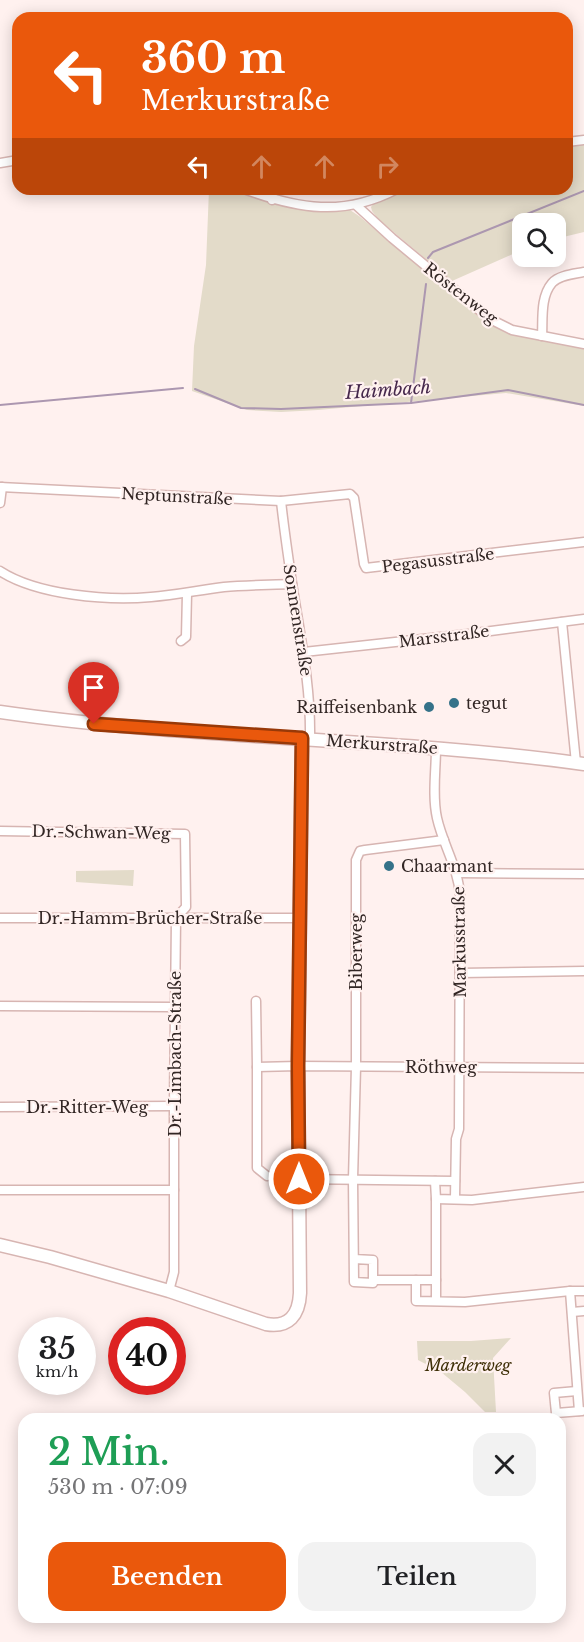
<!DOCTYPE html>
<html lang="de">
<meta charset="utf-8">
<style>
:root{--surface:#fff;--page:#f2f2f2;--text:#202124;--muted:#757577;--accent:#ea580c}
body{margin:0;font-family:"Libre Baskerville",serif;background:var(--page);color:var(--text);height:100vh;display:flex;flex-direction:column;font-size:22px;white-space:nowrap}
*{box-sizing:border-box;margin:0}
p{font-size:20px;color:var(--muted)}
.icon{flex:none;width:33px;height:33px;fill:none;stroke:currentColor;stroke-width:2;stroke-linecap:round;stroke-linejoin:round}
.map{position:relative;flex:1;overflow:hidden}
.side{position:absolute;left:18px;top:1413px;width:548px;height:210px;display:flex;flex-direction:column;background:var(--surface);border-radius:18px;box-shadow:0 3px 15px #0003}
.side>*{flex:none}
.guide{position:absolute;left:12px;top:12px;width:561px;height:183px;border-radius:18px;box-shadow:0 3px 15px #0003;background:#ea580c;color:#fff;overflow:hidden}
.controls{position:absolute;left:512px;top:213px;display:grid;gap:12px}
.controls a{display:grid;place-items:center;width:54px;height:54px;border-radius:12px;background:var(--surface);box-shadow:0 3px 15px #0003;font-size:30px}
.speed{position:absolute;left:18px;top:1317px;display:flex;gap:12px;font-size:30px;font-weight:700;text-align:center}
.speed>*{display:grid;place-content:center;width:78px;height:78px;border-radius:50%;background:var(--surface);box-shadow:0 3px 15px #0003;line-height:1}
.speed small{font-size:15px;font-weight:400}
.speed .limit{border:9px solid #d22;background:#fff;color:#111}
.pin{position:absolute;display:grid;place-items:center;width:51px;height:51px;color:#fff;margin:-62px -26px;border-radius:50% 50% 50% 0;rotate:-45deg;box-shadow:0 0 6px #0007}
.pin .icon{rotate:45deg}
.me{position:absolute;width:66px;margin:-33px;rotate:0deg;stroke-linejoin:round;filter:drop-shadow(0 0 4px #0008)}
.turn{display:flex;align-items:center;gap:21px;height:126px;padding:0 30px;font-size:27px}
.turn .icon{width:78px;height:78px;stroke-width:2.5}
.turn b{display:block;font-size:42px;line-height:51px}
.lanes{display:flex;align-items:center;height:57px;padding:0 30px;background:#0003;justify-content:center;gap:30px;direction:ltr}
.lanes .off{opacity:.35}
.round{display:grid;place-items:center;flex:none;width:63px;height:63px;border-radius:18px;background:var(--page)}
.summary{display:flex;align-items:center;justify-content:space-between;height:102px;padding:0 30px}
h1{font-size:36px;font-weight:600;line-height:45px;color:#1e9e55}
.cta{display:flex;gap:12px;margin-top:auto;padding:12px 30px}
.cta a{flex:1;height:69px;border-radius:18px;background:var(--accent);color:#fff;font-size:24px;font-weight:600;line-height:69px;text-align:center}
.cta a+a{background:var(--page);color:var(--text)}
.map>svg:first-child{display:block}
.green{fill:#e3dbc9}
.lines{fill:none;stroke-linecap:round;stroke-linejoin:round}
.stream{stroke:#ac97b0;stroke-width:2}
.street-casing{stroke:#d7b5b2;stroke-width:11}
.secondary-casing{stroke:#d7b5b2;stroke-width:15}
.street{stroke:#fff;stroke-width:8}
.secondary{stroke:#fff;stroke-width:12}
.route-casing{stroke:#983908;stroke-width:15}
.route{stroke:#ea580c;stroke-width:10}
.poi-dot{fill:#357289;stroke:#fff1ef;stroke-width:2}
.labels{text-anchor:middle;stroke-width:4.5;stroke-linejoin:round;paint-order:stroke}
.street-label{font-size:16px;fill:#322624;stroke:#fff1ef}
.poi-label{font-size:16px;fill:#322624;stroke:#fff1ef;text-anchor:start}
.park-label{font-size:16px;font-style:italic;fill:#3e2f07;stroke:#fff1ef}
.water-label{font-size:18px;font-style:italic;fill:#46284c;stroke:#fff1ef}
</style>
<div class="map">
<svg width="584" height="1642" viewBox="0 0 584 1642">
<rect width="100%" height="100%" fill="#fff1ef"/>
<g class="green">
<path d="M584,143V232L555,239V224H522V250L452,281L378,219L372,211L371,207L375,202L402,189H567V146Z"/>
<path d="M209,189H235L277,205L299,209L350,210L359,216L482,319L506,333L584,348V406L506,393L318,410L281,412L247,410L192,391L194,346L206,265Z"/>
<path d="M134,870L133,886L76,882V871Z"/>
<path d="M511,1338L493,1358L496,1412H485L465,1392L441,1372L418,1360L417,1341H471Z"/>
</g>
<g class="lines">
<g class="stream">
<path d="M428,258L433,252L584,191"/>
<path d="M195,389L241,408L281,409L411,403L508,390L584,405"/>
<path d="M411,403L426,284"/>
<path d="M0,405L183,388"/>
</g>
<defs>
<g id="street">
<path d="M567,142L584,140"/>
<path d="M0,163L18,160"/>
<path d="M244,189C298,209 344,217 397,189"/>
<path d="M272,200L273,189"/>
<path d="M356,205L392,238L490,319L512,330L584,344"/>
<path d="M542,336C543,320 540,297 552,283C559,275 574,274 584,272"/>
<path d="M0,487L281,501L350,494L354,498L364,564L366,568L584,542"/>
<path d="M281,501C284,529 288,556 292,583C300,635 311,686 310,739"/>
<path d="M0,503L2,487"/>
<path d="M0,571C37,595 107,601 151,597C176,595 199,590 224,587C246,585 270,585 292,584"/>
<path d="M562,622L576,763"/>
<path d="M181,641L186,637L187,594"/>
<path d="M304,652L468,634L584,619"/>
<path d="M436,748C436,770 432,796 437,818C443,845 458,867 460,895L459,1129L456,1139L455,1198"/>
<path d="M0,831L185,834L186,907L176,918"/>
<path d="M457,873L584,874"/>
<path d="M0,918H300"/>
<path d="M460,973L584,971"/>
<path d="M256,1001L257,1067V1168L267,1176"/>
<path d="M0,1006L174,1007"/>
<path d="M257,1067L298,1066L584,1068"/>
<path d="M0,1107L174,1106"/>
<path d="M299,1179L455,1181"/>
<path d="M435,1181L436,1199L472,1200L584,1187"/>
<path d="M0,1190H174"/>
<path d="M436,1199V1280"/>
<path d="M354,1259L373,1260V1283L354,1282L353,1179L356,1067V860L360,851L365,850L444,840"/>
<path d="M373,1280H416"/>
<path d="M169,1291L174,1272V1106L176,918"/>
<path d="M436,1301V1280H416V1301L465,1302L570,1291"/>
<path d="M572,1312L584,1311"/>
<path d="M577,1391L554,1393L556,1413L582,1411"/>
<path d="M579,1411L570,1291H584"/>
</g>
<g id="secondary">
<path d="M0,712C194,740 390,737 584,764"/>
<path d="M0,1245L50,1257L169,1291L266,1324C289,1328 299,1315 300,1293L298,1066L302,738"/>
</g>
</defs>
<use href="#street" class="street-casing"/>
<use href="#secondary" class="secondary-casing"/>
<use href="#street" class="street"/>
<use href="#secondary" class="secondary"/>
</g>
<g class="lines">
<defs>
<path id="route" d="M94,724L302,738L298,1066L299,1179"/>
</defs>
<use href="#route" class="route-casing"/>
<use href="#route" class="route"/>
</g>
<g class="poi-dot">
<circle cx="454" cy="703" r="6"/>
<circle cx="429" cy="707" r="6"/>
<circle cx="389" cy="866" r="6"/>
</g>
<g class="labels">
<g class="street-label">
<text transform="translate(461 293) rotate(38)" y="6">Röstenweg</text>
<text transform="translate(177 496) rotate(3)" y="6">Neptunstraße</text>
<text transform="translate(438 560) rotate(-7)" y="6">Pegasusstraße</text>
<text transform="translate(298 620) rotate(81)" y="6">Sonnenstraße</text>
<text transform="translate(444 636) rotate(-7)" y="6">Marsstraße</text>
<text transform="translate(382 744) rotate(4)" y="6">Merkurstraße</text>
<text transform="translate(101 832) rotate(1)" y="6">Dr.-Schwan-Weg</text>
<text x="150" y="924">Dr.-Hamm-Brücher-Straße</text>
<text transform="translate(459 942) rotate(-91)" y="6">Markusstraße</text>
<text transform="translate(356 952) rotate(-90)" y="6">Biberweg</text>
<text transform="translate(175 1054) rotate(-90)" y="6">Dr.-Limbach-Straße</text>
<text x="441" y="1073">Röthweg</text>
<text x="87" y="1113">Dr.-Ritter-Weg</text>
</g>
<g class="poi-label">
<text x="466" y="709">tegut</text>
<text x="417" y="713" text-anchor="end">Raiffeisenbank</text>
<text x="401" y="872">Chaarmant</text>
</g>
<g class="park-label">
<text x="468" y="1371">Marderweg</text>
</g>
<g class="water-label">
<text transform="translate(388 390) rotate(-4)" y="6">Haimbach</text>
</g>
</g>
</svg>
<div class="controls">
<a><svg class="icon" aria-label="search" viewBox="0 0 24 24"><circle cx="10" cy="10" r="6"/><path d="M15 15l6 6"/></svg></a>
</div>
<div class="speed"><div>35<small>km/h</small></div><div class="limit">40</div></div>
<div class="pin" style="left:94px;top:724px;background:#d93025"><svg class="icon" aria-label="arrive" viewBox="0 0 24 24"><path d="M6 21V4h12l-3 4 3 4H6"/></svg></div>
<svg class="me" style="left:299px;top:1179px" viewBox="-20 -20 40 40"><circle r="17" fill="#ea580c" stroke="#fff" stroke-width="3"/><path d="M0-11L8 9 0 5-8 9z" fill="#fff"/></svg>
<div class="guide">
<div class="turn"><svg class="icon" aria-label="left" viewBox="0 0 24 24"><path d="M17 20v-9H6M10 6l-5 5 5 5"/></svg><div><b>360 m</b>Merkurstraße</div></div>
<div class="lanes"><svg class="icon" aria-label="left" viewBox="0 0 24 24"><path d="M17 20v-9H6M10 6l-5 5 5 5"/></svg><svg class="icon off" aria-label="ahead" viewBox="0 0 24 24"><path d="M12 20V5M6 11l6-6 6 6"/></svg><svg class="icon off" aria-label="ahead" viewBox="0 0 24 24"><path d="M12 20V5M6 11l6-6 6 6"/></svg><svg class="icon off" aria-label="right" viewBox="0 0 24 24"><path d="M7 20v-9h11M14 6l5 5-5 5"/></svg></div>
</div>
<section class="side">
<div class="summary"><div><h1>2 Min.</h1><p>530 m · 07:09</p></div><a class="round"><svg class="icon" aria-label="close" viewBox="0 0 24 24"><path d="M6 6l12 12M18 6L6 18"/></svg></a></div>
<div class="cta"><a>Beenden</a><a>Teilen</a></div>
</section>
</div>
